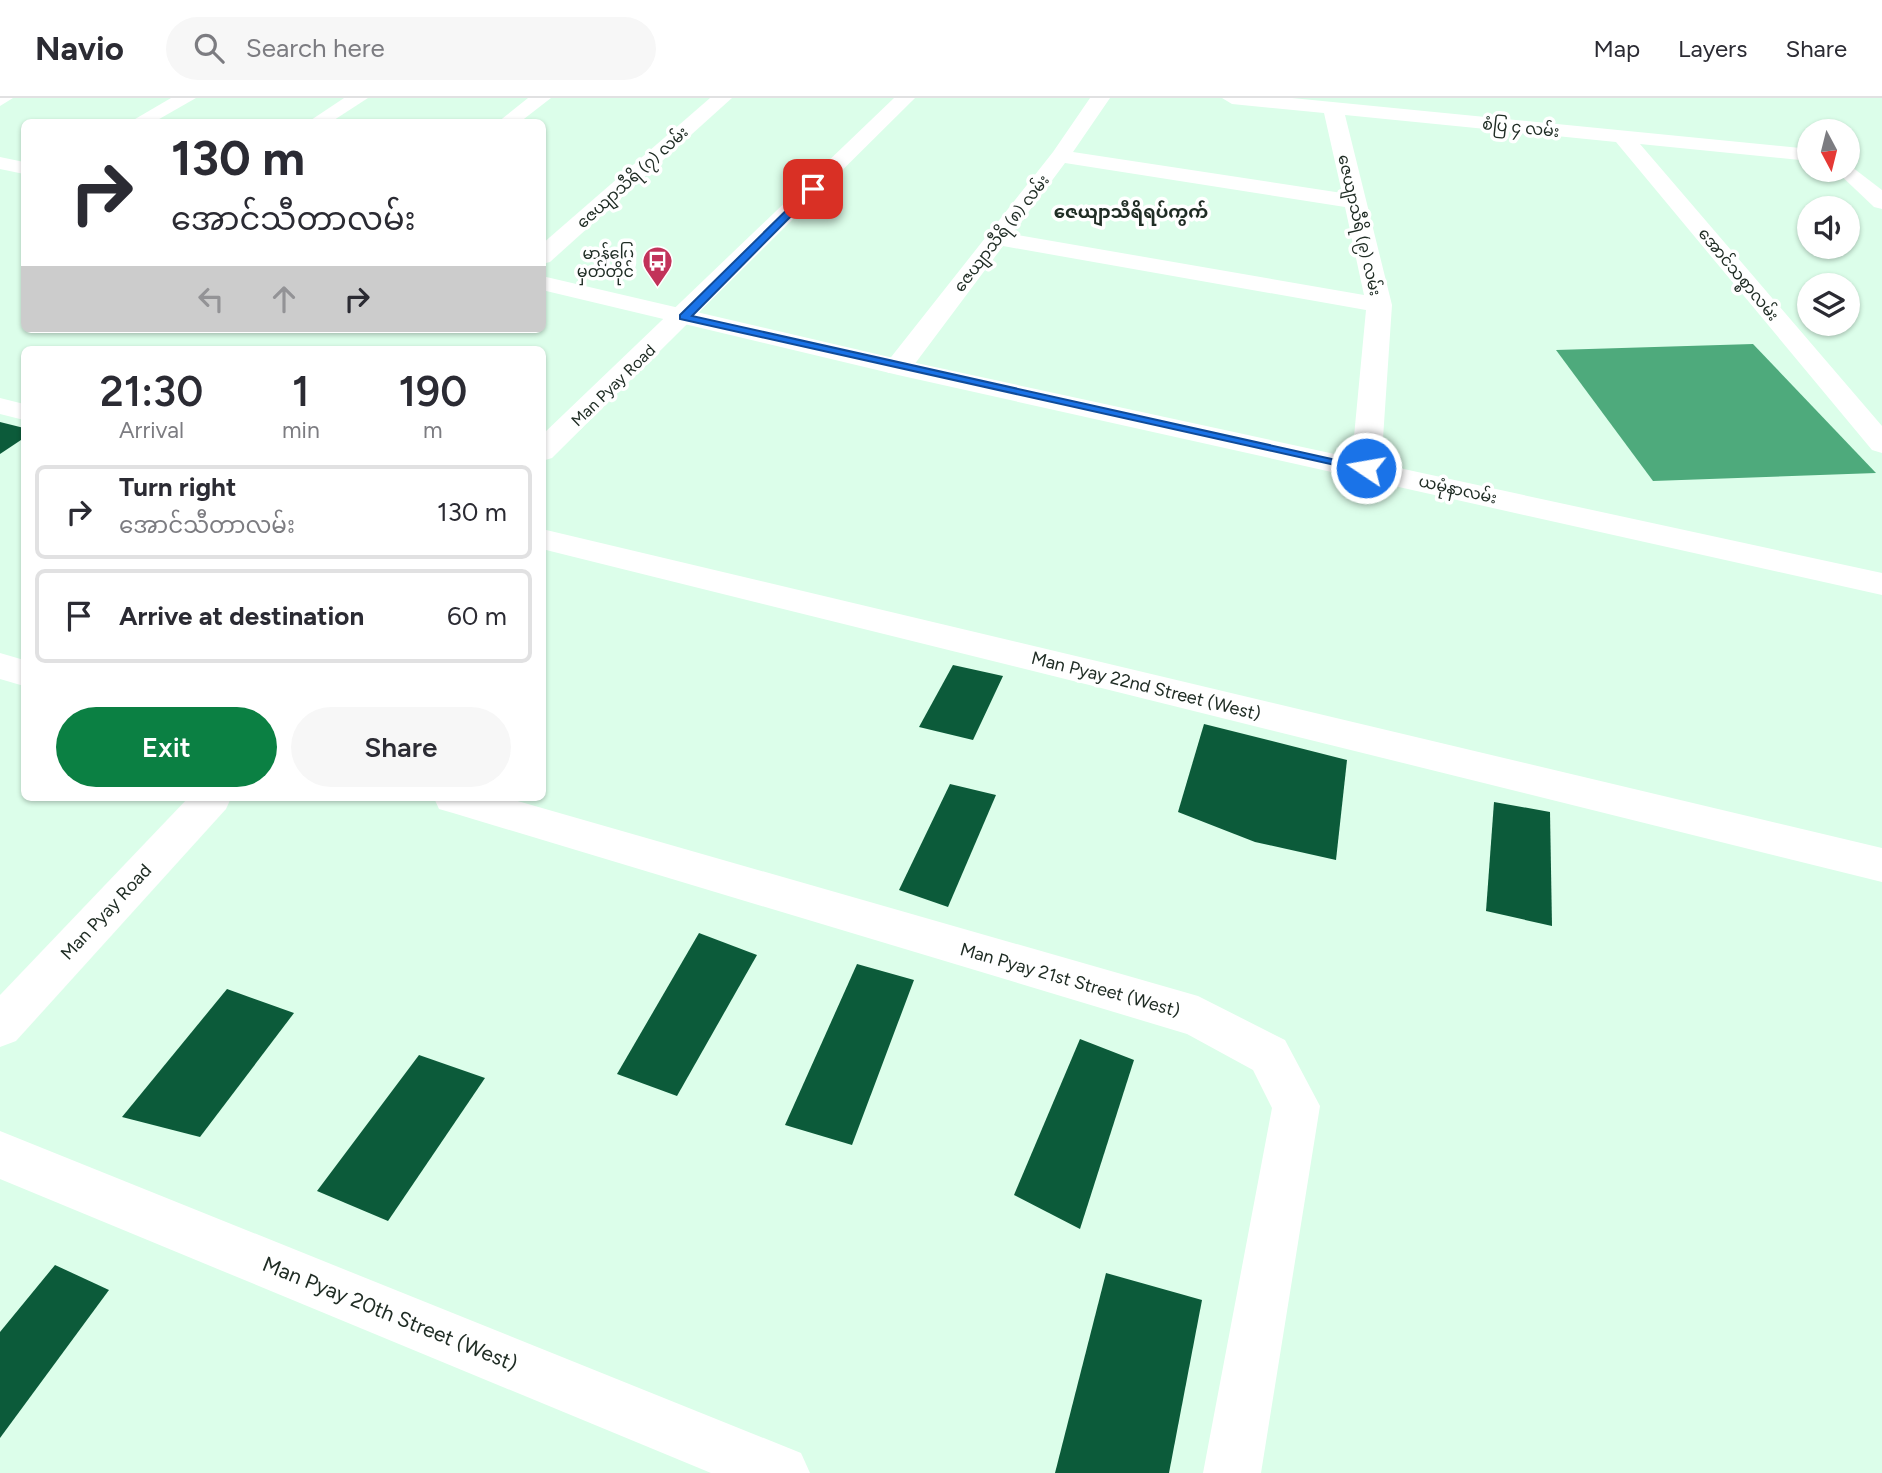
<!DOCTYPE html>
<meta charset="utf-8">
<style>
:root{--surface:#fff;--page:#f7f7f7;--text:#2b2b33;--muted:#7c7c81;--line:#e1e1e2;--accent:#0b8043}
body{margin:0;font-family:Figtree,"Noto Sans Myanmar",sans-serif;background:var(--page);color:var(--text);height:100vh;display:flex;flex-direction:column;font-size:26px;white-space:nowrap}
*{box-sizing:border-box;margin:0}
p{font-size:23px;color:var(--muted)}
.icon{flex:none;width:38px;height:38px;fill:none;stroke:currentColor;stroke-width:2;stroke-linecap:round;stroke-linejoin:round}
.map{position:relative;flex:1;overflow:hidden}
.details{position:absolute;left:21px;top:248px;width:525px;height:455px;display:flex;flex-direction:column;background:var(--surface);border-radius:10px;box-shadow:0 2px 5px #0004}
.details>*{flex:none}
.banner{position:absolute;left:21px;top:21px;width:525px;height:214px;border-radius:10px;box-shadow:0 2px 5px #0004;background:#fff;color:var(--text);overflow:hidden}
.needle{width:46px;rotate:173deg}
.fabs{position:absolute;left:1797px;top:21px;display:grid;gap:14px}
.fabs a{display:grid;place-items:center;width:63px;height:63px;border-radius:50%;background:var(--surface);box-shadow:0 2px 5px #0004;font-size:35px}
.pin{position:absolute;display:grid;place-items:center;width:60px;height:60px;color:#fff;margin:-30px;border-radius:14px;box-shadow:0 4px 10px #0006}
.me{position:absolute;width:77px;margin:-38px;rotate:282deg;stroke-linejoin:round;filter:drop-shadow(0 0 5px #0008)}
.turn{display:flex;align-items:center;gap:24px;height:147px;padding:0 35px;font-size:32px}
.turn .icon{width:91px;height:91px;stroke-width:2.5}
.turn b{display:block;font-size:49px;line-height:60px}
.lanes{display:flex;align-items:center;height:66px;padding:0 35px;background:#0003;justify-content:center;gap:35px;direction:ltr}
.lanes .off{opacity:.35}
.eta{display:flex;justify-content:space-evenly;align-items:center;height:119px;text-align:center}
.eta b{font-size:42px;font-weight:600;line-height:49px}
.primary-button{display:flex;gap:14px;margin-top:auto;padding:14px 35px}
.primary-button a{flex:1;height:80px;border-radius:42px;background:var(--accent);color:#fff;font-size:28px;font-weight:600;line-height:80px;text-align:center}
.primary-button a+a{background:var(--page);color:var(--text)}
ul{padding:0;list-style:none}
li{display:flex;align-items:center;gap:21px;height:94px;margin:0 14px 10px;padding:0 21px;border:4px solid var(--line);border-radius:10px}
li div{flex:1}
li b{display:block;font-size:26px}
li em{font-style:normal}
header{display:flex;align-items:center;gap:42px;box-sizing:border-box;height:98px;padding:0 35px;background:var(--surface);border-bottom:2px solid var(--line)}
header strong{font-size:33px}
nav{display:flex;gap:38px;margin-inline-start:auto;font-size:24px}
.search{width:490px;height:63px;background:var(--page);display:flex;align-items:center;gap:18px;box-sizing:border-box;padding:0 24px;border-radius:38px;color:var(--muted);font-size:26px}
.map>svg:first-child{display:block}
.water{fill:#4eaa7c}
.building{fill:#0c5b3a}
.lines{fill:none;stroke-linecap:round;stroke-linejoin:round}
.minor{fill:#fff;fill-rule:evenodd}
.major{fill:#fff;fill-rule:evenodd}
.route{fill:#1a73e8;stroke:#114b97;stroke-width:2}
.labels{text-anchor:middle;stroke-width:7;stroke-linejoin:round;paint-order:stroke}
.far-street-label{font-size:16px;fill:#202d25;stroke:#fff}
.far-poi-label{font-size:16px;fill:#202d25;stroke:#fff;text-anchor:end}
.far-quarter-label{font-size:18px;font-weight:bold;fill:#202d25;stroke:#fff}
.street-label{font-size:18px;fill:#202d25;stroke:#fff}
.near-street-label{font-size:21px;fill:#202d25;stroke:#fff}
</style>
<header>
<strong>Navio</strong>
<div class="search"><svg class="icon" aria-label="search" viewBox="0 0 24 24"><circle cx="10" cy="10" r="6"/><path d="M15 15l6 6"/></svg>Search here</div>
<nav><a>Map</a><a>Layers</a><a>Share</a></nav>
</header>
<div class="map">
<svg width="1882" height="1375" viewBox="0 0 1882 1375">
<rect width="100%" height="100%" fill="#dcfeea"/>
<path class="water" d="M1753,246L1876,375L1653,383L1556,252Z"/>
<g class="building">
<path d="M0,324L24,330V340L0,356Z"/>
<path d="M953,567L1003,578L973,642L919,629Z"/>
<path d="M1204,626L1347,662L1336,762L1255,744L1178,714Z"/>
<path d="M950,686L996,697L948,809L899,792Z"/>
<path d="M1494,704L1550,714L1552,828L1486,813Z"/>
<path d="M699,835L757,857L677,998L617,976Z"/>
<path d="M857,866L914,882L852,1047L785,1027Z"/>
<path d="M227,891L294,915L200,1039L122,1019Z"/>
<path d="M1080,941L1134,962L1080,1131L1014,1097Z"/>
<path d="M419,957L485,980L388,1123L317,1093Z"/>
<path d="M55,1167L109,1192L0,1340V1234Z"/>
<path d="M1106,1175L1202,1202L1169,1375H1055Z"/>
</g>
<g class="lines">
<g class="minor">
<path d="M0,0H13L0,8Z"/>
<path d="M171,0H196L154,24H130Z"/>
<path d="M344,0H368L331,24H308Z"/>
<path d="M528,0H551L520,24H498Z"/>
<path d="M710,0H732L550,164L542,166V146Z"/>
<path d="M894,0H915L552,360L542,363V337Z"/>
<path d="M1090,0H1110L1073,54L1342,95L1324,15L1232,6L1222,0H1292L1810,51V63L1640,46L1882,328V355L1872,352L1616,44L1345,17L1392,207L1381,370L1377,376L1366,379L1355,376L1351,370L1366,212L1003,148L908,275H888L885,269L888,263L1053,54ZM1065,65L1345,109L1364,197L1012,136Z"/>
<path d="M1848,66L1882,92V111L1874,109L1835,72H1848Z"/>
<path d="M0,300L24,306V322L0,316Z"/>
<path d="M542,431L1882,750V784L542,451Z"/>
<path d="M0,555L24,562V588L0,581Z"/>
<path d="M188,700H231L226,711L16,943L0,949V897Z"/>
<path d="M434,700H507L1198,898L1285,942L1320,1008L1261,1375H1203L1272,1010L1253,972L1187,936L453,715L439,711Z"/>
<path d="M0,1033L801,1355L810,1375H711L0,1081Z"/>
</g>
<g class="major">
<path d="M0,59L24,64V76L0,71Z"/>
<path d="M542,178L898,261L1882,475V497L898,277L542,192Z"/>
</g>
</g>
<path class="route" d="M810,89L818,91L692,218L1372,370L1366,374L680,221V217Z"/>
<defs>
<symbol id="bus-pin" viewBox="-11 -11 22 30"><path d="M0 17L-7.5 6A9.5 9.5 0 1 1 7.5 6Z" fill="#c2335a" stroke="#fff"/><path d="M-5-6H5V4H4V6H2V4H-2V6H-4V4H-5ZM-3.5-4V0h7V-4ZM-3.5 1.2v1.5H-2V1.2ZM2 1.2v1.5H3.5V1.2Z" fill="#fff"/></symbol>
</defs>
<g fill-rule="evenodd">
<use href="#bus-pin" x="640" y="146" width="35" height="47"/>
</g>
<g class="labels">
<g class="far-street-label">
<text transform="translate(1521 29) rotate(6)" y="6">စံပြ ၄ လမ်း</text>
<text transform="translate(632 79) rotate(-42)" y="6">ဇေယျာသီရိ (၇) လမ်း</text>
<text transform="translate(1360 127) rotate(77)" y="6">ဇေယျာသီရိ (၉) လမ်း</text>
<text transform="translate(1001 135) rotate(-52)" y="6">ဇေယျာသီရိ (၈) လမ်း</text>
<text transform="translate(1739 176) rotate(50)" y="6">အောင်သစ္စာလမ်း</text>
<text transform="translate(613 287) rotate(-44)" y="6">Man Pyay Road</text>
<text transform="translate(1458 391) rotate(13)" y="6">ယမုံနာလမ်း</text>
</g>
<g class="far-poi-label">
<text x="634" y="161">မာန်ပြေ<tspan x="634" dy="18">မှတ်တိုင်</tspan></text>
</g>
<g class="far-quarter-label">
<text x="1131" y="120">ဇေယျာသီရိရပ်ကွက်</text>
</g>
<g class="street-label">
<text transform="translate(1146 588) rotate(14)" y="6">Man Pyay 22nd Street (West)</text>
<text transform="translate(106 814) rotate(-47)" y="6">Man Pyay Road</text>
<text transform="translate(1070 882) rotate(16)" y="6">Man Pyay 21st Street (West)</text>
</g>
<g class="near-street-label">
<text transform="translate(390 1216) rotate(22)" y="7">Man Pyay 20th Street (West)</text>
</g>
</g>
</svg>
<div class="fabs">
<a><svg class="needle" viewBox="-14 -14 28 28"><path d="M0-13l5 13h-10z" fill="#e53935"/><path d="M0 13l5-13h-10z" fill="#7c7c81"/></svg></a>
<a><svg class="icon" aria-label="sound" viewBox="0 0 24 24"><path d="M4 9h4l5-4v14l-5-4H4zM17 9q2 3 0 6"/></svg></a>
<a><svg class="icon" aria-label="layers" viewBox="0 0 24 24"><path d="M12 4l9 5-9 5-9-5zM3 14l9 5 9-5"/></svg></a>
</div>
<div class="pin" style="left:813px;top:91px;background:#d93025"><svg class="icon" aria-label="arrive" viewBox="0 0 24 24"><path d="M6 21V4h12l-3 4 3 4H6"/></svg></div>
<svg class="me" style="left:1366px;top:370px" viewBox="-20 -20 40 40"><circle r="17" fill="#1a73e8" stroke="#fff" stroke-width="3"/><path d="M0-11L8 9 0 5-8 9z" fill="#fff"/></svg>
<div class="banner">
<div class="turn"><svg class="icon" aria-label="right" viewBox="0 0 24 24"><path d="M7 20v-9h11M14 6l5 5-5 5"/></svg><div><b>130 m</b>အောင်သီတာလမ်း</div></div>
<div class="lanes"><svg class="icon off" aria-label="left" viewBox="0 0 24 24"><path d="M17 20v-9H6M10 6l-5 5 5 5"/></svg><svg class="icon off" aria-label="ahead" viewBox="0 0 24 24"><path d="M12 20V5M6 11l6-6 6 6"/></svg><svg class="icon" aria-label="right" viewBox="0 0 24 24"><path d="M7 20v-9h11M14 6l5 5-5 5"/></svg></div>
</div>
<section class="details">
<div class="eta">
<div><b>21:30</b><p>Arrival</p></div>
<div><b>1</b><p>min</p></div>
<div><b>190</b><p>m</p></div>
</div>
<ul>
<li><svg class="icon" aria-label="right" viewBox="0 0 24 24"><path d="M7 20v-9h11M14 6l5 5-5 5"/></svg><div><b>Turn right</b><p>အောင်သီတာလမ်း</p></div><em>130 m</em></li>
<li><svg class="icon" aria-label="arrive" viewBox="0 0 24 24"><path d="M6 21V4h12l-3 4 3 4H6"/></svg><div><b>Arrive at destination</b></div><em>60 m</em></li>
</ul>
<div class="primary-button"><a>Exit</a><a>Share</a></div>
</section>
</div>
